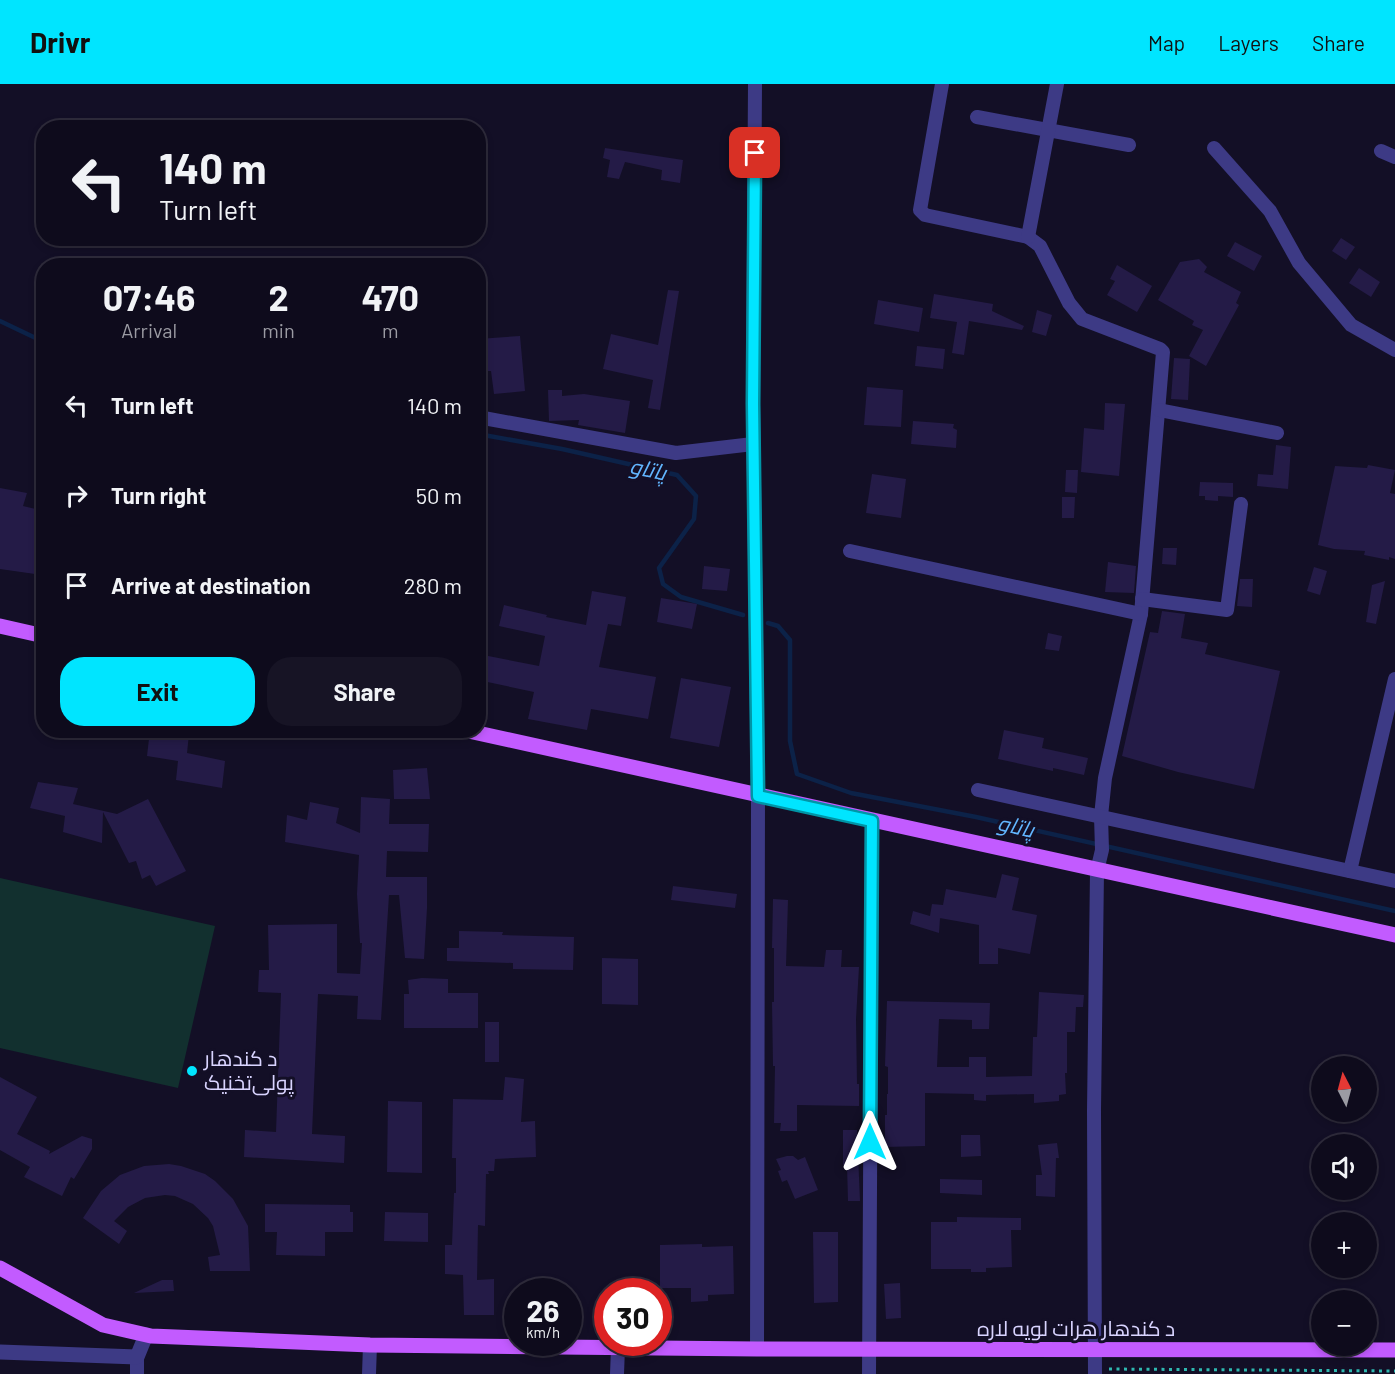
<!DOCTYPE html>
<meta charset="utf-8">
<style>
:root{--surface:#0e0b1c;--page:#171425;--text:#f1f3f6;--muted:#9b9ba3;--line:#2e2b3b;--accent:#00e5ff}
body{margin:0;font-family:Barlow,Cairo,sans-serif;background:var(--page);color:var(--text);height:100vh;display:flex;flex-direction:column;font-size:22px;white-space:nowrap}
*{box-sizing:border-box;margin:0}
p{font-size:20px;color:var(--muted)}
.icon{flex:none;width:33px;height:33px;fill:none;stroke:currentColor;stroke-width:2;stroke-linecap:round;stroke-linejoin:round}
.map{position:relative;flex:1;overflow:hidden}
.panel{position:absolute;left:36px;top:174px;width:450px;height:480px;display:flex;flex-direction:column;background:var(--surface);border-radius:24px;box-shadow:0 3px 9px #0003,0 0 0 2px var(--line)}
.panel>*{flex:none}
.banner{position:absolute;left:36px;top:36px;width:450px;height:126px;border-radius:24px;box-shadow:0 3px 9px #0003,0 0 0 2px var(--line);background:#0e0b1c;color:var(--text);overflow:hidden}
.needle{width:39px;rotate:354deg}
.fabs{position:absolute;left:1311px;top:972px;display:grid;gap:12px}
.fabs a{display:grid;place-items:center;width:66px;height:66px;border-radius:50%;background:var(--surface);box-shadow:0 3px 9px #0003,0 0 0 2px var(--line);font-size:30px}
.speed{position:absolute;left:504px;top:1194px;display:flex;gap:12px;font-size:30px;font-weight:700;text-align:center}
.speed>*{display:grid;place-content:center;width:78px;height:78px;border-radius:50%;background:var(--surface);box-shadow:0 3px 9px #0003,0 0 0 2px var(--line);line-height:1}
.speed small{font-size:15px;font-weight:400}
.speed .limit{border:9px solid #d22;background:#fff;color:#111}
.pin{position:absolute;display:grid;place-items:center;width:51px;height:51px;color:#fff;margin:-26px;border-radius:12px;box-shadow:0 3px 9px #0006}
.me{position:absolute;width:66px;margin:-33px;rotate:0deg;stroke-linejoin:round;filter:drop-shadow(0 0 4px #0008)}
.turn{display:flex;align-items:center;gap:21px;height:126px;padding:0 24px;font-size:27px}
.turn .icon{width:78px;height:78px;stroke-width:2.5}
.turn b{display:block;font-size:42px;line-height:51px}
.eta{display:flex;justify-content:space-evenly;align-items:center;height:102px;text-align:center}
.eta b{font-size:36px;font-weight:700;line-height:42px}
.cta{display:flex;gap:12px;margin-top:auto;padding:12px 24px}
.cta a{flex:1;height:69px;border-radius:24px;background:var(--accent);color:#111;font-size:24px;font-weight:700;line-height:69px;text-align:center}
.cta a+a{background:var(--page);color:var(--text)}
ul{padding:0;list-style:none}
li{display:flex;align-items:center;gap:18px;height:90px;padding:0 24px}
li div{flex:1}
li b{display:block;font-size:22px}
li em{font-style:normal}
header{display:flex;align-items:center;gap:36px;box-sizing:border-box;height:84px;padding:0 30px;background:var(--accent);color:#111}
header strong{font-size:28px}
nav{display:flex;gap:33px;margin-inline-start:auto;font-size:21px}
.map>svg:first-child{display:block}
.green{fill:#12302f}
.lines{fill:none;stroke-linecap:round;stroke-linejoin:round}
.stream{stroke:#0c2248;stroke-width:4.5}
.building{fill:#241b47}
.path{stroke:#2fb8b0;stroke-width:3;stroke-dasharray:3 4.5;stroke-linecap:butt}
.minor{stroke:#3d3a85;stroke-width:14}
.tertiary{stroke:#3d3a85;stroke-width:15}
.primary{stroke:#c25bff;stroke-width:15}
.route-casing{stroke:#0095a6;stroke-width:15}
.route{stroke:#00e5ff;stroke-width:10}
.poi-dot{fill:#00e5ff;stroke:#130f26;stroke-width:2}
.labels{text-anchor:middle;stroke-width:6;stroke-linejoin:round;paint-order:stroke}
.poi-label{font-size:21px;fill:#d9d4ff;stroke:#130f26;text-anchor:start}
.street-label{font-size:21px;fill:#d9d4ff;stroke:#130f26}
.water-label{font-size:22px;font-style:italic;fill:#62b6ff;stroke:#130f26}
</style>
<header>
<strong>Drivr</strong>
<nav><a>Map</a><a>Layers</a><a>Share</a></nav>
</header>
<div class="map">
<svg width="1395" height="1290" viewBox="0 0 1395 1290">
<rect width="100%" height="100%" fill="#130f26"/>
<path class="green" d="M0,794L215,842L178,1004L0,964Z"/>
<g class="lines">
<g class="stream">
<path d="M0,237L44,258"/>
<path d="M478,350L562,365L677,391L696,412L694,435L659,484L663,500L681,513L743,531"/>
<path d="M768,539L778,542L790,556V657L797,690L851,709L976,733L1395,827"/>
</g>
</g>
<g class="building">
<path d="M605,64L683,76L680,99L661,96L662,86L625,78L619,95L607,93L610,76L603,74Z"/>
<path d="M1341,154L1355,163L1346,176L1332,167Z"/>
<path d="M1235,158L1262,172L1254,187L1227,172Z"/>
<path d="M1199,175L1207,183L1204,188L1241,208L1236,219L1239,221L1206,282L1189,272L1203,246L1192,241L1194,237L1158,216L1180,178Z"/>
<path d="M1117,181L1152,202L1137,228L1107,211L1115,197L1110,195Z"/>
<path d="M1359,184L1380,198L1371,213L1349,199Z"/>
<path d="M668,206L679,207L660,326L648,324L653,296L603,285L611,250L658,261Z"/>
<path d="M934,210L993,220L992,227L1024,242L1022,246L969,237L964,271L952,269L957,238L930,234Z"/>
<path d="M878,216L923,224L919,248L874,240Z"/>
<path d="M1037,226L1052,231L1046,252L1032,248Z"/>
<path d="M520,252L525,307L494,310L491,287H478V255Z"/>
<path d="M917,262L945,265L943,285L915,282Z"/>
<path d="M1174,274L1190,275L1188,316L1171,315Z"/>
<path d="M867,303L903,306L901,343L864,341Z"/>
<path d="M548,306H562V312L584,310L630,317L625,349L578,341L579,336L549,337Z"/>
<path d="M1105,319L1125,320L1119,392L1081,388L1084,344L1104,346Z"/>
<path d="M913,337L954,340L953,344L957,346L956,364L911,360Z"/>
<path d="M1276,361L1291,363L1288,405L1257,402L1258,390L1273,391Z"/>
<path d="M1368,381L1395,386L1390,409L1395,410V475L1389,473V476L1364,471L1365,467L1334,465L1318,461L1335,382L1367,384Z"/>
<path d="M1066,386H1078L1077,409L1065,408Z"/>
<path d="M872,390L906,395L901,434L866,429Z"/>
<path d="M1200,398L1233,399V413L1218,412V417L1205,416V412H1199Z"/>
<path d="M0,404L27,409L23,422L44,427V479L36,478L35,490L0,485Z"/>
<path d="M1062,413H1075L1074,434H1062Z"/>
<path d="M1163,464H1177L1176,481L1162,480Z"/>
<path d="M1108,478L1136,482L1134,509L1105,508Z"/>
<path d="M704,482L730,485L727,507L702,505Z"/>
<path d="M1314,483L1327,487L1320,511L1307,507Z"/>
<path d="M1240,495H1253L1252,523L1237,522Z"/>
<path d="M1385,497L1376,540L1366,538L1372,501Z"/>
<path d="M592,507L626,513L621,542L608,540L599,583L656,593L648,635L591,625L587,646L528,635L534,608L478,596V570L539,582L545,552L499,542L504,521L547,531L546,533L586,541Z"/>
<path d="M661,514L697,520L692,545L657,538Z"/>
<path d="M1162,527L1185,530L1181,554L1208,559L1205,570L1280,587L1254,705L1178,688L1122,672L1150,548L1158,549Z"/>
<path d="M1048,549L1062,552L1059,567L1045,565Z"/>
<path d="M681,594L731,603L719,663L670,654Z"/>
<path d="M150,646L189,650L187,669L225,677L222,704L176,696L178,677L147,672Z"/>
<path d="M1004,646L1044,654L1042,664L1088,674L1084,691L1053,684V687L998,675Z"/>
<path d="M427,684L430,715H394L393,686Z"/>
<path d="M38,698L78,704L73,720L117,730L148,715L186,787L156,802L150,791L142,795L136,777L129,779L103,728L102,759L63,748L65,732L30,724Z"/>
<path d="M361,713L390,715L389,740H429L428,768L387,767L386,793H427V824L424,875L405,874L399,811H389L381,936L357,935L358,912L318,910L312,1050L345,1052L344,1079L244,1073L245,1046L276,1048L281,909L258,908L259,886H269L268,841L337,840V889L360,890L362,859H360L357,810L359,771L285,758L287,731L307,736L310,718L339,724L336,739L360,749Z"/>
<path d="M1002,790L1019,794L1012,826L1037,831L1030,870L998,864V880H979V841L934,833L940,834L939,849L910,840L913,827L930,832L932,820L943,821L946,805L996,814Z"/>
<path d="M673,802L737,810L735,824L671,816Z"/>
<path d="M773,815L788,816L786,882L824,883L826,866H842L841,883H859L856,935L857,1000H859V1022L797,1021V1047H780L781,1039H774L775,982H773L772,918H774V864H772Z"/>
<path d="M459,847L503,848L502,851L574,853L573,886L513,885V879L447,877V864H459Z"/>
<path d="M602,874L638,875V921L602,920Z"/>
<path d="M422,894L448,895V909H478V944H404V910H409L408,896Z"/>
<path d="M1039,908L1084,911L1083,923H1076L1075,948H1067V989H1065L1066,1010L1059,1011V1017L1034,1019V1010L986,1011V1017L974,1016V1010L925,1009V1062L885,1063V1031H887V1010H888V983L885,982L887,917L990,919L989,945H972V936L939,935L937,983H969V973H986V993L1032,992L1033,953H1037Z"/>
<rect x="485" y="938" width="14" height="40"/>
<path d="M0,993L37,1013L17,1050L50,1067L49,1070L82,1052L92,1055V1065L74,1095L71,1093L62,1112L24,1093L30,1083L0,1066Z"/>
<path d="M505,993L524,995L521,1038L535,1037L536,1073L495,1075L494,1087H488L489,1090H486L485,1142L478,1141L477,1196L494,1195V1231H464L463,1191L445,1190V1161H452L454,1109H456V1074H452L453,1015L503,1016Z"/>
<path d="M388,1017L422,1018V1089L387,1088Z"/>
<path d="M843,1046H857L860,1117H848L847,1081H843Z"/>
<path d="M961,1051H980L981,1072L961,1073Z"/>
<path d="M1057,1059L1059,1074H1056L1055,1113L1036,1112V1091H1042L1038,1061Z"/>
<path d="M787,1072H793L798,1076L805,1073L818,1106L795,1115L787,1096L782,1098L778,1087L781,1086L776,1075Z"/>
<path d="M169,1080L181,1082L205,1090L215,1097L233,1115L248,1142L250,1187H210L208,1173L220,1171L213,1142L208,1134L193,1120L175,1112L165,1111L145,1114L128,1123L114,1137L127,1147L119,1160L83,1134L101,1107L120,1091L144,1082Z"/>
<path d="M940,1095L982,1096V1111L940,1109Z"/>
<path d="M265,1120L350,1121V1128H353V1148H325V1172L276,1171L277,1148H265Z"/>
<path d="M385,1128L428,1129V1158L384,1157Z"/>
<path d="M957,1133L1021,1134V1146H1011L1012,1183L986,1184V1188H971V1185H931V1138H957Z"/>
<path d="M813,1148H838V1218L814,1219Z"/>
<path d="M702,1160V1163L733,1162L734,1210L708,1211V1217L691,1218V1204H660V1161Z"/>
<path d="M162,1196H173L174,1207L134,1209Z"/>
<path d="M900,1199L901,1234L886,1235L884,1200Z"/>
</g>
<g class="lines">
<path class="path" d="M1109,1285L1395,1287"/>
<g class="minor">
<path d="M755,0L753,320L758,712L757,1265"/>
<path d="M942,0L920,126L925,131L1028,153L1040,162L1069,219L1082,235L1160,265L1163,268L1141,530L1105,694L1101,732L1102,766L1097,787L1094,1027L1095,1290"/>
<path d="M977,33L1129,61"/>
<path d="M1214,64L1270,127L1299,179L1351,241L1395,266"/>
<path d="M1381,67L1395,73"/>
<path d="M1028,153L1057,0"/>
<path d="M1159,326L1277,349"/>
<path d="M478,333L676,369L753,360"/>
<path d="M850,467L1141,530"/>
<path d="M1142,515L1227,526L1241,420"/>
<path d="M978,706L1395,797"/>
<path d="M1350,787L1395,595"/>
<path d="M137,1290V1273"/>
<path d="M369,1290L370,1261"/>
<path d="M617,1290L618,1264"/>
<path d="M869,1290L872,737"/>
</g>
<path class="tertiary" d="M0,1268L137,1273L146,1251"/>
<g class="primary">
<path d="M0,542L44,552"/>
<path d="M464,646L1395,851"/>
<path d="M0,1184L103,1241L151,1252L370,1261L757,1265L1395,1266"/>
</g>
</g>
<g class="lines">
<defs>
<path id="route" d="M755,69L753,320L758,712L872,737L870,1058"/>
</defs>
<use href="#route" class="route-casing"/>
<use href="#route" class="route"/>
</g>
<circle class="poi-dot" cx="192" cy="987" r="6"/>
<g class="labels">
<g class="poi-label">
<text x="204" y="982">د کندهار<tspan x="204" dy="24">پولی‌تخنیک</tspan></text>
</g>
<g class="street-label">
<text x="1076" y="1252">د کندهار هرات لویه لاره</text>
</g>
<g class="water-label">
<text transform="translate(648 385) rotate(12)" y="8">پاتاو</text>
<text transform="translate(1016 742) rotate(13)" y="8">پاتاو</text>
</g>
</g>
</svg>
<div class="fabs">
<a><svg class="needle" viewBox="-14 -14 28 28"><path d="M0-13l5 13h-10z" fill="#e53935"/><path d="M0 13l5-13h-10z" fill="#9b9ba3"/></svg></a>
<a><svg class="icon" aria-label="sound" viewBox="0 0 24 24"><path d="M4 9h4l5-4v14l-5-4H4zM17 9q2 3 0 6"/></svg></a>
<a>+</a>
<a>−</a>
</div>
<div class="speed"><div>26<small>km/h</small></div><div class="limit">30</div></div>
<div class="pin" style="left:755px;top:69px;background:#d93025"><svg class="icon" aria-label="arrive" viewBox="0 0 24 24"><path d="M6 21V4h12l-3 4 3 4H6"/></svg></div>
<svg class="me" style="left:870px;top:1058px" viewBox="-20 -20 40 40"><path d="M0-17L14 15 0 8-14 15z" fill="#00e5ff" stroke="#fff" stroke-width="4"/></svg>
<div class="banner">
<div class="turn"><svg class="icon" aria-label="left" viewBox="0 0 24 24"><path d="M17 20v-9H6M10 6l-5 5 5 5"/></svg><div><b>140 m</b>Turn left</div></div>
</div>
<section class="panel">
<div class="eta">
<div><b>07:46</b><p>Arrival</p></div>
<div><b>2</b><p>min</p></div>
<div><b>470</b><p>m</p></div>
</div>
<ul>
<li><svg class="icon" aria-label="left" viewBox="0 0 24 24"><path d="M17 20v-9H6M10 6l-5 5 5 5"/></svg><div><b>Turn left</b></div><em>140 m</em></li>
<li><svg class="icon" aria-label="right" viewBox="0 0 24 24"><path d="M7 20v-9h11M14 6l5 5-5 5"/></svg><div><b>Turn right</b></div><em>50 m</em></li>
<li><svg class="icon" aria-label="arrive" viewBox="0 0 24 24"><path d="M6 21V4h12l-3 4 3 4H6"/></svg><div><b>Arrive at destination</b></div><em>280 m</em></li>
</ul>
<div class="cta"><a>Exit</a><a>Share</a></div>
</section>
</div>
